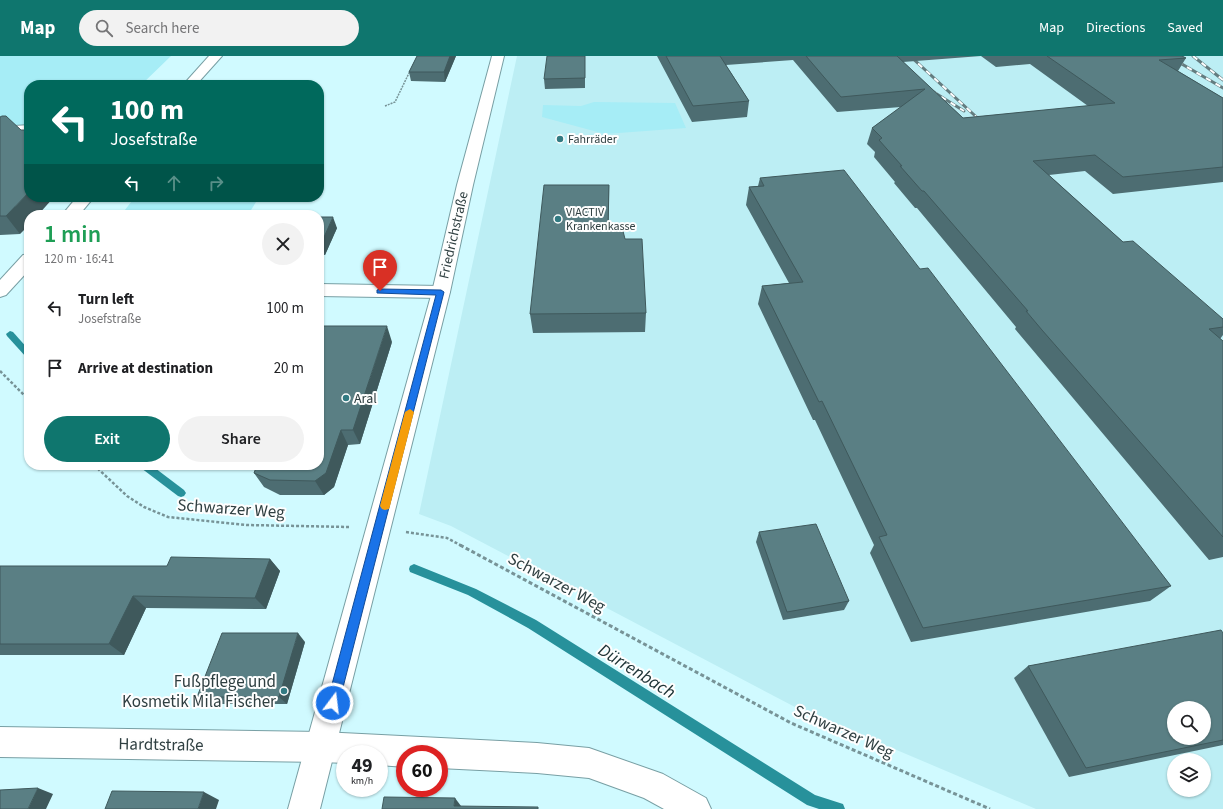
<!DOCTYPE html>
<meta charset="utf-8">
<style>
:root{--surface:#fff;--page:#f2f2f2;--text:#202124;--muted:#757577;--accent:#0f766e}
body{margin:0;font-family:"Source Sans 3",sans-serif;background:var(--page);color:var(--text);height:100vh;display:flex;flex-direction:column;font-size:15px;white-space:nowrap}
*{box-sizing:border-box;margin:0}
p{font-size:13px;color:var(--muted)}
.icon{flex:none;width:22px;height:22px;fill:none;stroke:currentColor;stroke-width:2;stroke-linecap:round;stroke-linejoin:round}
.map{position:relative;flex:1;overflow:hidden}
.drawer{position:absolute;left:24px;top:154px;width:300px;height:260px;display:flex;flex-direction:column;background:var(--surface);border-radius:16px;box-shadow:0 1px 3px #0004}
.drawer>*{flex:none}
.top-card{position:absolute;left:24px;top:24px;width:300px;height:122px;border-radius:16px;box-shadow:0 1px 3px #0004;background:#00695c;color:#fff;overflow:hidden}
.buttons{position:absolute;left:1167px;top:645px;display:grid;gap:8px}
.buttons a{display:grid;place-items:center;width:44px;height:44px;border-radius:50%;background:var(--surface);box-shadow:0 1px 3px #0004;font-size:20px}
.speed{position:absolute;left:336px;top:689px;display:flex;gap:8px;font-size:20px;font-weight:700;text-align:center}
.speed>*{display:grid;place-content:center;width:52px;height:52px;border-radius:50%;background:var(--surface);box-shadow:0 1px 3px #0004;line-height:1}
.speed small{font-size:10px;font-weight:400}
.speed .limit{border:6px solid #d22;background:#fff;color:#111}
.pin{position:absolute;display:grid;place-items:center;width:34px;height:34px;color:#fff;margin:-41px -17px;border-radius:50% 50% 50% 0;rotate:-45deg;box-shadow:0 0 4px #0007}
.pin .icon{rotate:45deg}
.me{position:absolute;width:44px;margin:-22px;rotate:15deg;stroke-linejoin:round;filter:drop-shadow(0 0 3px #0008)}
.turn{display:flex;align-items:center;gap:14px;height:84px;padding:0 20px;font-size:18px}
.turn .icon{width:52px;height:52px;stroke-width:2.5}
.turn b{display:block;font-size:28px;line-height:34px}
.lanes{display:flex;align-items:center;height:38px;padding:0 20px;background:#0003;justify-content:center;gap:20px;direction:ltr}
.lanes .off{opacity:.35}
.round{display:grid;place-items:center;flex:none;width:42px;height:42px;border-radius:21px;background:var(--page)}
.headline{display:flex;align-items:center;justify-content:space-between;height:68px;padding:0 20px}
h1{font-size:24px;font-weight:600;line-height:30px;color:#1e9e55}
.button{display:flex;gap:8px;margin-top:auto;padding:8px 20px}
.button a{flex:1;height:46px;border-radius:24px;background:var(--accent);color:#fff;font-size:16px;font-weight:600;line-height:46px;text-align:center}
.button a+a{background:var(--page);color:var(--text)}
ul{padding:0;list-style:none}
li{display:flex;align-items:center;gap:12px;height:60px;padding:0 20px}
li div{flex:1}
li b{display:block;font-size:15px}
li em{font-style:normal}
header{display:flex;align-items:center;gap:24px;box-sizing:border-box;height:56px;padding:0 20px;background:var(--accent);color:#fff}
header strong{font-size:19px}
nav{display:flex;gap:22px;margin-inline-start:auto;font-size:14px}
.search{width:280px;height:36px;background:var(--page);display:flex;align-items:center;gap:10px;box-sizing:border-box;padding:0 14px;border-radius:22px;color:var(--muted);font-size:15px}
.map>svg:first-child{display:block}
.built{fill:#bceef4;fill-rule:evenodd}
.green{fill:#a6edf6}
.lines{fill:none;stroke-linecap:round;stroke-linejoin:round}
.stream{fill:#27919b;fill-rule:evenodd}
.lane-casing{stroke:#789fa4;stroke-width:2}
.street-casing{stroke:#789fa4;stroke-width:2}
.secondary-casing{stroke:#789fa4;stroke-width:2}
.primary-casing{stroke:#789fa4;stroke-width:2}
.path-far2{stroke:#779397;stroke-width:1.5;stroke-dasharray:2 1;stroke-linecap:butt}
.path-far1{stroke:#779397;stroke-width:2.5;stroke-dasharray:3 2;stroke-linecap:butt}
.path{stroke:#779397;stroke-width:3;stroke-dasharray:4 2.5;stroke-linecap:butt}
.lane{fill:#fff;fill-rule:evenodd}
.street{fill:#fff;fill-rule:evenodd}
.secondary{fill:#fff;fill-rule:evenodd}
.primary{fill:#fff;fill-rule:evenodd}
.rail-casing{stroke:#647c7f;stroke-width:3}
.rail{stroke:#fefefe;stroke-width:2;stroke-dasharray:5.5;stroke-linecap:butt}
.wall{fill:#4d6d72;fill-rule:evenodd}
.shaded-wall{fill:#3f595c}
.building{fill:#5a7f84;stroke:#3f595c;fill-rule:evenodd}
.route{fill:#1a73e8;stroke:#114b97}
.slow{fill:#f59e0b}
.poi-dot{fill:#327a82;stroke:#fefefe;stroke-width:1.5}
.labels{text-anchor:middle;stroke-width:4;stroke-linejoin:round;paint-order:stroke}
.far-poi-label{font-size:12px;fill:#2f3f41;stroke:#fefefe;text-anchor:start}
.street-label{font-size:14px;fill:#2f3f41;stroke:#fefefe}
.poi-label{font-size:14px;fill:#2f3f41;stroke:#fefefe;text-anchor:start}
.near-street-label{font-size:17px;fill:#2f3f41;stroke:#fefefe}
.near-poi-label{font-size:17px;fill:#2f3f41;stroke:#fefefe;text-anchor:end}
.near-water-label{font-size:18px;font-style:italic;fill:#203639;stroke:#fefefe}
</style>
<header>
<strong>Map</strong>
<div class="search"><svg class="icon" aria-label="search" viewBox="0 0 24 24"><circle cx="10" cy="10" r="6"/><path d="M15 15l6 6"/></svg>Search here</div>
<nav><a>Map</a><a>Directions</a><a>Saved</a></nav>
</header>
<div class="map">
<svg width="1223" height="753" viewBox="0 0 1223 753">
<rect width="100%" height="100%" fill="#d0faff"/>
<path class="built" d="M517,0H1223V753H1036L795,651L451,470L419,458ZM1174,652H1204V682H1174ZM1174,704H1204V734H1174Z"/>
<g class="green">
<path d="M0,0H171L141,29H29V69H0Z"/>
<path d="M594,46L675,47L686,72L605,78L542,61L543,49L581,50Z"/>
<path d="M135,141H259L248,159H121Z"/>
</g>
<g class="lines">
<g class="stream">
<path d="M10,275L13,276L29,294V302L26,301L7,280L6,278Z"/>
<path d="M139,409H151L184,434L186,437L184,440L181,441L178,440L141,412Z"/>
<path d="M414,508L476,533L536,564L815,739L843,748L845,753H819L807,749L528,572L468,539L410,516L409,513L410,510Z"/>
</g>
<defs>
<path id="lane" d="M29,69V75L0,77V71Z"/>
<g id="street">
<path d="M209,0H222L196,29H183Z"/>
<path d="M77,141H94L79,159H62Z"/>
<path d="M29,198V214L6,239L0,241V224L23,199Z"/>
<path d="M319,228L441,230L447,232L450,236L447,240L441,242L319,240Z"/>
<path d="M322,676L537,687L589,692L663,718L706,742L711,753H664L644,742L589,722L537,717L439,712V698H405V711L379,709V698H345V707L322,706L311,702L307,691L311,680Z"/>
</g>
<path id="secondary" d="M0,671L322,676L333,680L337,691L333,702L322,706L0,701Z"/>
<path id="primary" d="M492,0H504L473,129L450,236L320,753H288L432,236L457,129Z"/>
</defs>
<use href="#lane" class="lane-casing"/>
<use href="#street" class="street-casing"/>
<use href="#secondary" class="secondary-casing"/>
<use href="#primary" class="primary-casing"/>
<path class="path-far2" d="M385,50L395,46L410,15"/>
<g class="path-far1">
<path d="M0,315L29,344"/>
<path d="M94,409L127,440L144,451L168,461L247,469L349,471"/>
<path d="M406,476L447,482L462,490"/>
</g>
<path class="path" d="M460,489L791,667L990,753"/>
<use href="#lane" class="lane"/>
<use href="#street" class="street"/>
<use href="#secondary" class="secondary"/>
<use href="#primary" class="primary"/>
<defs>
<g id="rail">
<path d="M910,0L984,68"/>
<path d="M1168,0L1223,32"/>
<path d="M1193,0L1223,24"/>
<path d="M932,35L964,55"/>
</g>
</defs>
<use href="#rail" class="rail-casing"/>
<use href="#rail" class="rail"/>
</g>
<g class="wall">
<path d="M417,0H456L445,26L411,25L409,16Z"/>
<path d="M585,0V32L545,33L544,23Z"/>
<path d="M657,0H1182L1186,2L1178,15L1223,42V126L1113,138L1085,115L1049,119L1123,186L1223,263V279L1220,283L1223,285V501L1209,504L1031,292L1015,273L1016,271L917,152H915L894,127L895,126L874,101L875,96L867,88L872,72L901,51L837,56L793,4L726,9L749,45L747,61L692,66ZM981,0L996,11L1030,8L1088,50L963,62L903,6Z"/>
<path d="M0,61L20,178L0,179Z"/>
<path d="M760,122L920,213L1171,530L1150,545L911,586L870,497L874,489L815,364H813L758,248L762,230L789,227L746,149L749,131L758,130Z"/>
<path d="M609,129L608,171L625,183L646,257L645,276L533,277L530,258Z"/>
<path d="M319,161L337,172L325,199H319Z"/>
<path d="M392,286L360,388L348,389L334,431L324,439H280L264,431L254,417L257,410H247L246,409H319Z"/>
<path d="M759,476L849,545L844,554L783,564L756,486Z"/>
<path d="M270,503L280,515L266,553L146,552L124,599H0V510H167Z"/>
<path d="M1223,577V689L1069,721L1014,622L1028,610Z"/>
<path d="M305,586L287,648H207L197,641Z"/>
</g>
<g class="shaded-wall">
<path d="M450,0H456L445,26L444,16Z"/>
<path d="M609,129V148L608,190V171Z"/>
<path d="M29,136V141H54L38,159H29V169L20,178L6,160Z"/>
<path d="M333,161L337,172L325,199L321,188Z"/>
<path d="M387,270L392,286L360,388L353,374Z"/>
<path d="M341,374L348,389L334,431L324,439L315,425Z"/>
<path d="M270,503L280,515L266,553L255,542Z"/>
<path d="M133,540L146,552L124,599L109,588Z"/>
<path d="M298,577L305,586L287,648L279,641Z"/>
<path d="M38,732L53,738L46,753H28Z"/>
<path d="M204,736L219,744L216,753H198Z"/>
<path d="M455,742L461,750V753L454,750Z"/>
</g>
<g class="building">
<path d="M417,0H450L444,16H409Z"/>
<path d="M547,0H585V22L544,23Z"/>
<path d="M666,0H720L749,45L693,50Z"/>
<path d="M806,0H897L963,62L1115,47L1047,0H1182L1186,2L1159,4L1223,42V111L1123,121L1095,99L1033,105L1123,186L1133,185L1223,263V271L1209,273L1223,285V481L1042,274L1026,255H1028L924,135H922L900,110H902L879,84L882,82L872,72L925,33L841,41Z"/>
<path d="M2,60H6L21,74H29V136L6,160H0V61Z"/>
<path d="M844,114L920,213L928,212L1171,530L923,572L879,481L887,479L822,345L819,346L762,230L803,226L749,131L764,130L760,122Z"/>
<path d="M544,129H609L608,171H622L625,183H642L646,257L530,258Z"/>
<path d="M319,161H333L321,188H319Z"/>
<path d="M319,270H387L353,374H341L326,417L315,425L270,424L254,417L257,409H319Z"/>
<path d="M816,468L849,545L787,556L759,476Z"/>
<path d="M171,501L270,503L255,542L133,540L109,588H0V510H167Z"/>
<path d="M1221,574L1223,577V684L1086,712L1028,610ZM1174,652H1204V682H1174Z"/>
<path d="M222,577H298L279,641H197Z"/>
<path d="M38,732L28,753H0V734Z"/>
<path d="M112,735L204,736L198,753H105Z"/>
<path d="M384,741L455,742L454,750L538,751V753H382Z"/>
</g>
<path class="route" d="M380,233L441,234L444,236L339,647L338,651L333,653L329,651L327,647L436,239L377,237V234Z"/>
<path class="slow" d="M410,353L414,356L390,450L389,453L385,454L382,453L380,450L405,356Z"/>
<g class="poi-dot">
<circle cx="560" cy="83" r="4"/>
<circle cx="558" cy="163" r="4"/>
<circle cx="346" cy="342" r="4"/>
<circle cx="284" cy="635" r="4"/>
</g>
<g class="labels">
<g class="far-poi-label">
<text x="568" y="87">Fahrräder</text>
<text x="566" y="160">VIACTIV<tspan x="566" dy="14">Krankenkasse</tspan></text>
</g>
<g class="street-label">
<text transform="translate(453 179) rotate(-77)" y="5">Friedrichstraße</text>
</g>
<g class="poi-label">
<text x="354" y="347">Aral</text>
</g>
<g class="near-street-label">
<text transform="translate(231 452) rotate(4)" y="6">Schwarzer Weg</text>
<text transform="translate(557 526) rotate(28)" y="6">Schwarzer Weg</text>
<text transform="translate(844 675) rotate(24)" y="6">Schwarzer Weg</text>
<text transform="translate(161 688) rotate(1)" y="6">Hardtstraße</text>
</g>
<g class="near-poi-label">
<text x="276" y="631">Fußpflege und<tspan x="276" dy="20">Kosmetik Mila Fischer</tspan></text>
</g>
<g class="near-water-label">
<text transform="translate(637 615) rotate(32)" y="6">Dürrenbach</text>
</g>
</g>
</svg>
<div class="buttons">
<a><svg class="icon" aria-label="search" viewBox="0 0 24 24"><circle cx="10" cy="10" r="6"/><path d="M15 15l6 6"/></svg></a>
<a><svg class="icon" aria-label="layers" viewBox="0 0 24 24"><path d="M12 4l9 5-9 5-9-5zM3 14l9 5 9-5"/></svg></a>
</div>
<div class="speed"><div>49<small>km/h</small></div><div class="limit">60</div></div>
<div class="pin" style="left:380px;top:235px;background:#d93025"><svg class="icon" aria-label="arrive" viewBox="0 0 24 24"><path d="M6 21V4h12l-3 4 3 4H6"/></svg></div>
<svg class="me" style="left:333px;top:647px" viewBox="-20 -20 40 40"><circle r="17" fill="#1a73e8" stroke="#fff" stroke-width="3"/><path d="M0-11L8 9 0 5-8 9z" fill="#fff"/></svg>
<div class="top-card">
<div class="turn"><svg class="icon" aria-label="left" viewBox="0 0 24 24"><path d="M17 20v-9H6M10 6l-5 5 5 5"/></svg><div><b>100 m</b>Josefstraße</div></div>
<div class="lanes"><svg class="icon" aria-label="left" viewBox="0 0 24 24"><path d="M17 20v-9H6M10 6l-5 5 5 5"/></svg><svg class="icon off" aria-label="ahead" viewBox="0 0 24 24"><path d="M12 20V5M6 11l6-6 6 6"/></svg><svg class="icon off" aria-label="right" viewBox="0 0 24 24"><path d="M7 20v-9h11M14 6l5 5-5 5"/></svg></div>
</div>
<section class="drawer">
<div class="headline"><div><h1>1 min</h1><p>120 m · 16:41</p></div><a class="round"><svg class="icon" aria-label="close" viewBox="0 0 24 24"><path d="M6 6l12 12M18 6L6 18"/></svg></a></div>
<ul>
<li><svg class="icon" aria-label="left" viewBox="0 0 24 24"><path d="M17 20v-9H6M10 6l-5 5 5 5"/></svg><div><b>Turn left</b><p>Josefstraße</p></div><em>100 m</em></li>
<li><svg class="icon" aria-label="arrive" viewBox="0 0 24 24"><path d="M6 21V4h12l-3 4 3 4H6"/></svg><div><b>Arrive at destination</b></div><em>20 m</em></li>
</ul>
<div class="button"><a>Exit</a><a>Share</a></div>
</section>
</div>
